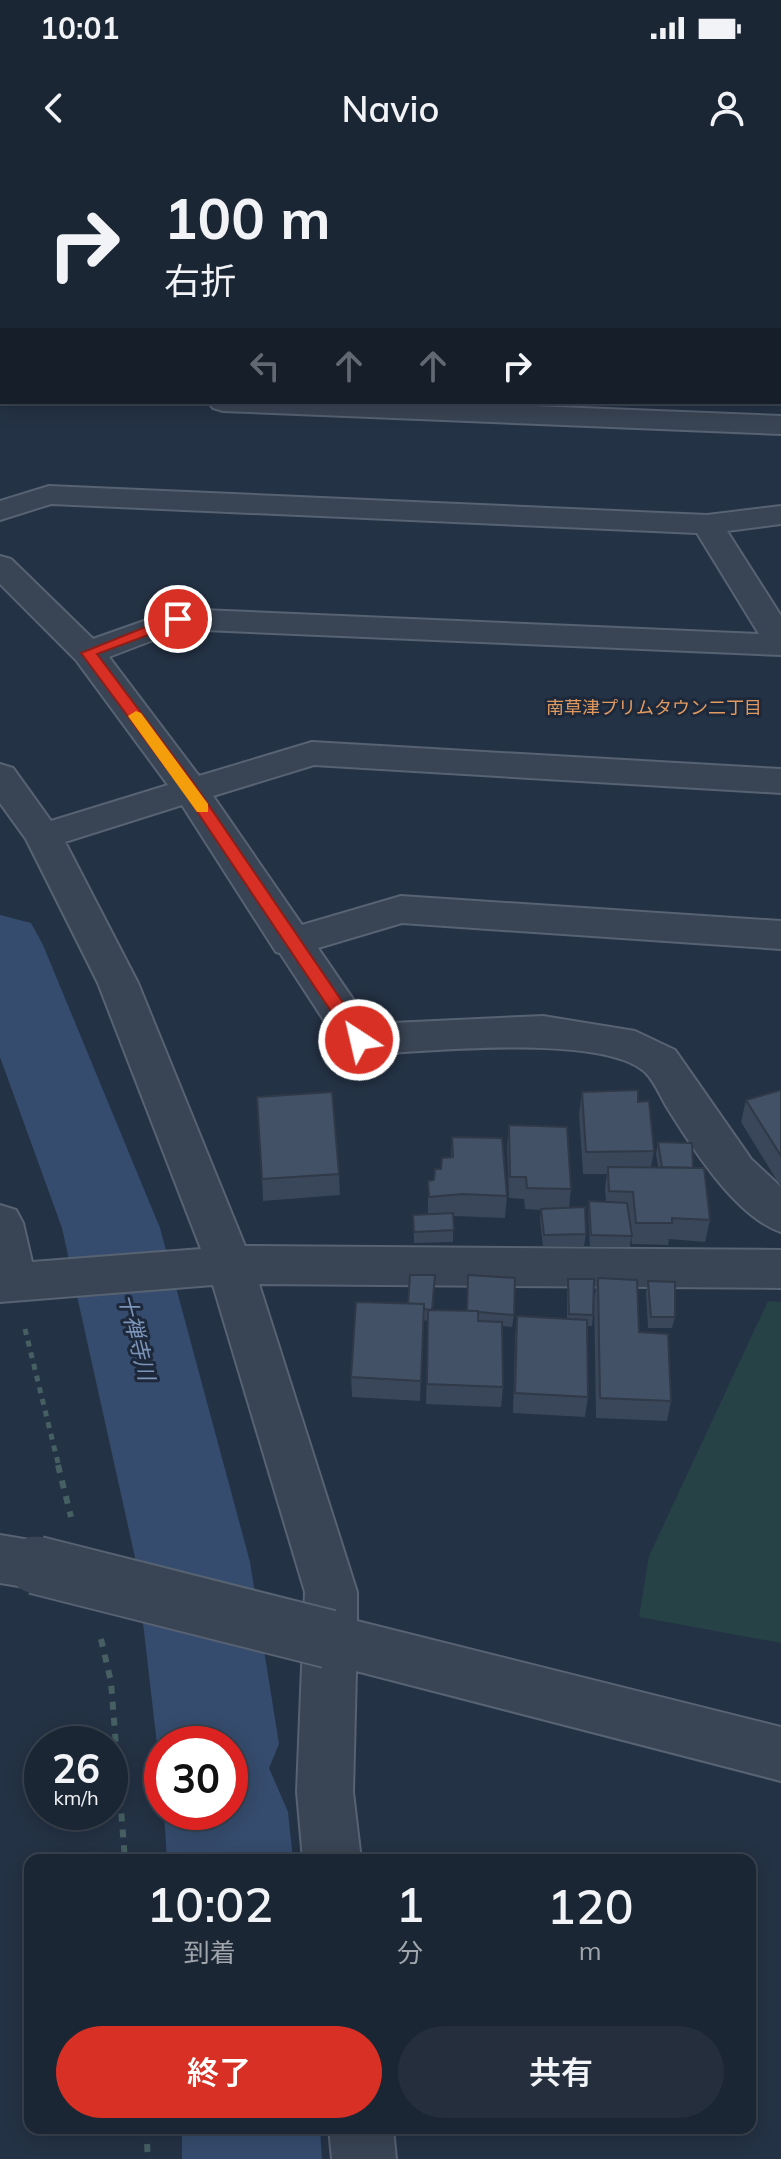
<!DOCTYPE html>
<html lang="ja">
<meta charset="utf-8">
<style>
:root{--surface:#1b2634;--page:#242e3c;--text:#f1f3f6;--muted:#a0a5ac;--line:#39434f;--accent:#d93025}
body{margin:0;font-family:Mulish,"Noto Sans JP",sans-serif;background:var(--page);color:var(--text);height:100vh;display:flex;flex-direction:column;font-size:30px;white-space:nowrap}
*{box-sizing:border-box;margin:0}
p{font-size:26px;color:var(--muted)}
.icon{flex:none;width:44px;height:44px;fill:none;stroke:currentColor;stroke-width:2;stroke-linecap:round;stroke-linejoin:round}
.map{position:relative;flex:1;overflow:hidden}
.side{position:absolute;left:24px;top:1694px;width:732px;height:280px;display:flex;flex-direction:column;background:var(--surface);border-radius:16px;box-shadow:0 4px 20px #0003,0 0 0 2px var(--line)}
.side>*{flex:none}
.banner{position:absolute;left:0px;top:0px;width:782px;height:244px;box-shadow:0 4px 20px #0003,0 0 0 2px var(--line);background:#1b2634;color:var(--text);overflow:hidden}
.speed{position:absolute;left:24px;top:1566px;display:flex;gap:16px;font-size:40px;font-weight:700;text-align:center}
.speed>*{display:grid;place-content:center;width:104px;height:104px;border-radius:50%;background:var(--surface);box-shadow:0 4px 20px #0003,0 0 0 2px var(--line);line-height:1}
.speed small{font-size:20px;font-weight:400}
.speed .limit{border:12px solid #d22;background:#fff;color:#111}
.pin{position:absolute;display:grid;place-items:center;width:68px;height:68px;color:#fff;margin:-34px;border:4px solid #fff;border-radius:50%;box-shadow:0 2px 8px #0007}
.me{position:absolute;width:88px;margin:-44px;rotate:325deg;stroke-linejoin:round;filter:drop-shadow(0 0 6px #0008)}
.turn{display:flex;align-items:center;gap:28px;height:168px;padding:0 32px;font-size:36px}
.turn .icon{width:104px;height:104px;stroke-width:2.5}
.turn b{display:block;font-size:56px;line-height:68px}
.lanes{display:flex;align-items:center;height:76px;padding:0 32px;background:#0003;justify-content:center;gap:40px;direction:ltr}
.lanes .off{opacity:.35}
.eta{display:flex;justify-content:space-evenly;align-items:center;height:136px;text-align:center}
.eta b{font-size:48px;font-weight:600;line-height:56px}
.cta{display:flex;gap:16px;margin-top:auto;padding:16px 32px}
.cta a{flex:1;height:92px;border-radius:48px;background:var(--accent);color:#fff;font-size:32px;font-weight:600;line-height:92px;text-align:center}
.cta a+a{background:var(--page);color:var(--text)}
.status{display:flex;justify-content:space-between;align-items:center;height:56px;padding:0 40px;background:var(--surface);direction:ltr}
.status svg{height:22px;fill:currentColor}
header{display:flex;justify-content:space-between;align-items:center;height:104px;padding:0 32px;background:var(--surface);font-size:36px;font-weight:600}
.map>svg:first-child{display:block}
.green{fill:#264246}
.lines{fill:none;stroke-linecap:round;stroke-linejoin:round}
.river{fill:#364c6e;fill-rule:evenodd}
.minor-casing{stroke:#576272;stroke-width:4}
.path-far1{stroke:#455f62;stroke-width:5;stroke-dasharray:6 6;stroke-linecap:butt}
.path{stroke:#455f62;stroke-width:6;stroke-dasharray:8 8;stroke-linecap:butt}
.minor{fill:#394454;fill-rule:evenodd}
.minor-bridge-casing{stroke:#576272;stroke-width:61;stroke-linecap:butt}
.minor-bridge{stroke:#394454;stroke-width:57}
.wall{fill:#3a4659}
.building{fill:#435167;stroke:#2f3948;stroke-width:2}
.route{fill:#d93025;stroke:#8d1f18;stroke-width:2}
.slow{fill:#f59e0b}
.labels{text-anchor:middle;stroke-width:6;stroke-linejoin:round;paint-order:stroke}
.far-neighbourhood-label{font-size:18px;fill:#e0995f;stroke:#1d293a}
.water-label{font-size:22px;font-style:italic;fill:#7b94b8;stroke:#1d293a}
</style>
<div class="status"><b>10:01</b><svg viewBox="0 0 49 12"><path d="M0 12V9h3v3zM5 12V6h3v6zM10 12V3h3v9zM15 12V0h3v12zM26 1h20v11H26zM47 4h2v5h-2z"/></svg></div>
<header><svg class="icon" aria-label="back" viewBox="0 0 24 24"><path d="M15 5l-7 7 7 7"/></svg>Navio<svg class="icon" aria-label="person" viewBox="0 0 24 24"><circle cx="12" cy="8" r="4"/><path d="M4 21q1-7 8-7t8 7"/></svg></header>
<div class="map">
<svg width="781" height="1999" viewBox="0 0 781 1999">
<rect width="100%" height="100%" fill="#243245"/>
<path class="green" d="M768,1141L781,1142V1483L639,1457L649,1396Z"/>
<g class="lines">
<g class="river">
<path d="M0,755L31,763L43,785L160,1068L250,1402L279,1584L269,1608L288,1652L293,1700H167L164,1652H230V1584H162V1595L157,1584L136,1402L62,1068L0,897Z"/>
<path d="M182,1968H320L322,1999H182Z"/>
</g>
<defs>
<g id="minor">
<rect x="0" y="136" width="2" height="16"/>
<rect x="780" y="166" width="1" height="16"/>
<rect x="0" y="223" width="2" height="18"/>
<path d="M208,242H435L781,256V274L223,251L213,248Z"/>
<path d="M49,326L707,355L781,346V364L727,371L781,456V495L182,469L109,497L199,616L312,582L781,609V633L314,605L213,636L302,765L401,736L781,761V789L402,763L318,788L370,864L543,856L635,871L675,890L751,999L781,1027V1072C736,1057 693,989 668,949C661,938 655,922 646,913C605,872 418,892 359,895L344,891L280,793L276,792L182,645L65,682L138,823L245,1086L781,1090V1128L259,1124L357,1432V1461L781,1567V1621L356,1511L353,1632L361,1700H303L297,1632L305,1432L213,1125L0,1142V1045L16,1050L23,1063L32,1102L201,1089L98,823L26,679L0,643V604L13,608L51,661L168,625L76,500L0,424V396L11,399L93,479L178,449L759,474L697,373L51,344L0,360V341Z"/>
<path d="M0,1375L36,1381L54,1388L62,1405L54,1422L36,1429L0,1423Z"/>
<path d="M329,1968H393L396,1999H332Z"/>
</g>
</defs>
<use href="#minor" class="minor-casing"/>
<path class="path-far1" d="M25,1169L59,1307"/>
<g class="path">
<path d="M58,1305L71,1357"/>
<path d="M101,1479L111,1522L125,1700"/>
<path d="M146,1968L148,1999"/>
</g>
<use href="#minor" class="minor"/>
<defs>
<path id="minor-bridge" d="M36,1405L329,1479"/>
</defs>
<use href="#minor-bridge" class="minor-bridge-casing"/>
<use href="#minor-bridge" class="minor-bridge"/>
</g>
<g class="wall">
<path d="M433,0H499V2Z"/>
<path d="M781,930V1027L741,962L746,940Z"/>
<path d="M582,932L638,942L654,991L651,1007H658L656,994L658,982L693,1008L710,1060L705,1082L669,1079L668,1085L632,1084L631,1076L630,1087H590L588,1053L589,1041L606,1042L605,1028L607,1014H583L579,954Z"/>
<path d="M509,965L571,1029L569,1048L586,1074L584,1086H543L540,1060L541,1050L525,1049L524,1039L509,1038L507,987Z"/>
<path d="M452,977L507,1036L505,1058L453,1056V1082L414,1083L413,1055H428V1021L434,1020L451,997Z"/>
<path d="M339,1014L340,1035L263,1041L262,1019Z"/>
<path d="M435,1115L433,1150L467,1151L514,1155L512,1167L502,1166L503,1227L501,1247L426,1244L428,1161L423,1160L420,1241L352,1237L351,1217L408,1144Z"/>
<path d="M598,1118L671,1241L667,1261L596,1258L594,1139Z"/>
<path d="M568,1119L593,1155L592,1166H587L588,1237L585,1257L513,1253L515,1177L517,1156L567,1159V1131Z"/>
<path d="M648,1121L675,1157L672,1168H648L646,1133Z"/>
</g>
<g class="building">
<rect x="516" y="0" width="247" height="2"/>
<path d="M638,930V942L649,941L654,991L586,992L582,932Z"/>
<path d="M781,930V996L746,940Z"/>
<path d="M332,932L339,1014L262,1019L257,937Z"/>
<path d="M509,965L567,967L571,1029L527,1028L526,1017H510Z"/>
<path d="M452,977L502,978L507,1036L462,1034L429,1037L428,1021L434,1020L435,1009H441L442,998L453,997Z"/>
<path d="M658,982L692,983L693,1008L662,1007Z"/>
<path d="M608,1007L704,1008L710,1060L672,1058V1063H636L633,1032L609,1031Z"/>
<path d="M589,1041L627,1043L632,1076L591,1075Z"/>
<path d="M585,1047L586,1074L544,1075L541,1049Z"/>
<path d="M453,1053L454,1070L414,1072L413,1055Z"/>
<path d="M410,1115H435L432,1150L424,1149V1144H408Z"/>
<path d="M468,1115L515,1118L514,1155L467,1151Z"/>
<path d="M598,1118L637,1120L639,1172L668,1174L671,1241L600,1238Z"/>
<path d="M568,1119H594L593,1155L569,1154Z"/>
<path d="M648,1121L675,1122V1157H651Z"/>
<path d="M356,1142L424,1144L421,1221L351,1217Z"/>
<path d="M428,1150L478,1151V1161L502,1162L503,1227L427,1224Z"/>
<path d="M517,1156L587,1160L588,1237L515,1233Z"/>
</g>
<path class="route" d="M178,454L185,459L183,462L97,494L195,625L365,875L368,880L365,884H353L184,632L81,493Z"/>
<path class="slow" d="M136,551L141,553L208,644V652H197L128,556Z"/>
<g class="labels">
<g class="far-neighbourhood-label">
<text x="654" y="554">南草津プリムタウン二丁目</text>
</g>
<g class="water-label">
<text transform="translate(137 1177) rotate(76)" y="8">十禅寺川</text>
</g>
</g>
</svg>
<div class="speed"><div>26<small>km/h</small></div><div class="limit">30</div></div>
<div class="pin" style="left:178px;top:459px;background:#d93025"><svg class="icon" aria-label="arrive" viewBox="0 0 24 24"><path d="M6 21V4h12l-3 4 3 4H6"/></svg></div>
<svg class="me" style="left:359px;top:880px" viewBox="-20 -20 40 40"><circle r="17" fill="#d93025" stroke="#fff" stroke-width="3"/><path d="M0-11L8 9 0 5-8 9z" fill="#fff"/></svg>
<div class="banner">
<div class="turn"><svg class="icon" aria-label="right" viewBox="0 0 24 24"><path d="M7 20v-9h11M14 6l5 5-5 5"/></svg><div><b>100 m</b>右折</div></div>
<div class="lanes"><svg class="icon off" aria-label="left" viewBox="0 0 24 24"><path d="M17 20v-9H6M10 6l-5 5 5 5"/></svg><svg class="icon off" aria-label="ahead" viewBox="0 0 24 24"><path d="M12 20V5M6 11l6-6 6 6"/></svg><svg class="icon off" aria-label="ahead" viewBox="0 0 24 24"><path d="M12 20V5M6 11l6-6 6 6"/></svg><svg class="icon" aria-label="right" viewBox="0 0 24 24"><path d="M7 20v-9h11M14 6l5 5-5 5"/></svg></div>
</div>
<section class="side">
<div class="eta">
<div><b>10:02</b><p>到着</p></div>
<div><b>1</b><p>分</p></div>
<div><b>120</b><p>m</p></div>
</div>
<div class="cta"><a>終了</a><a>共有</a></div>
</section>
</div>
